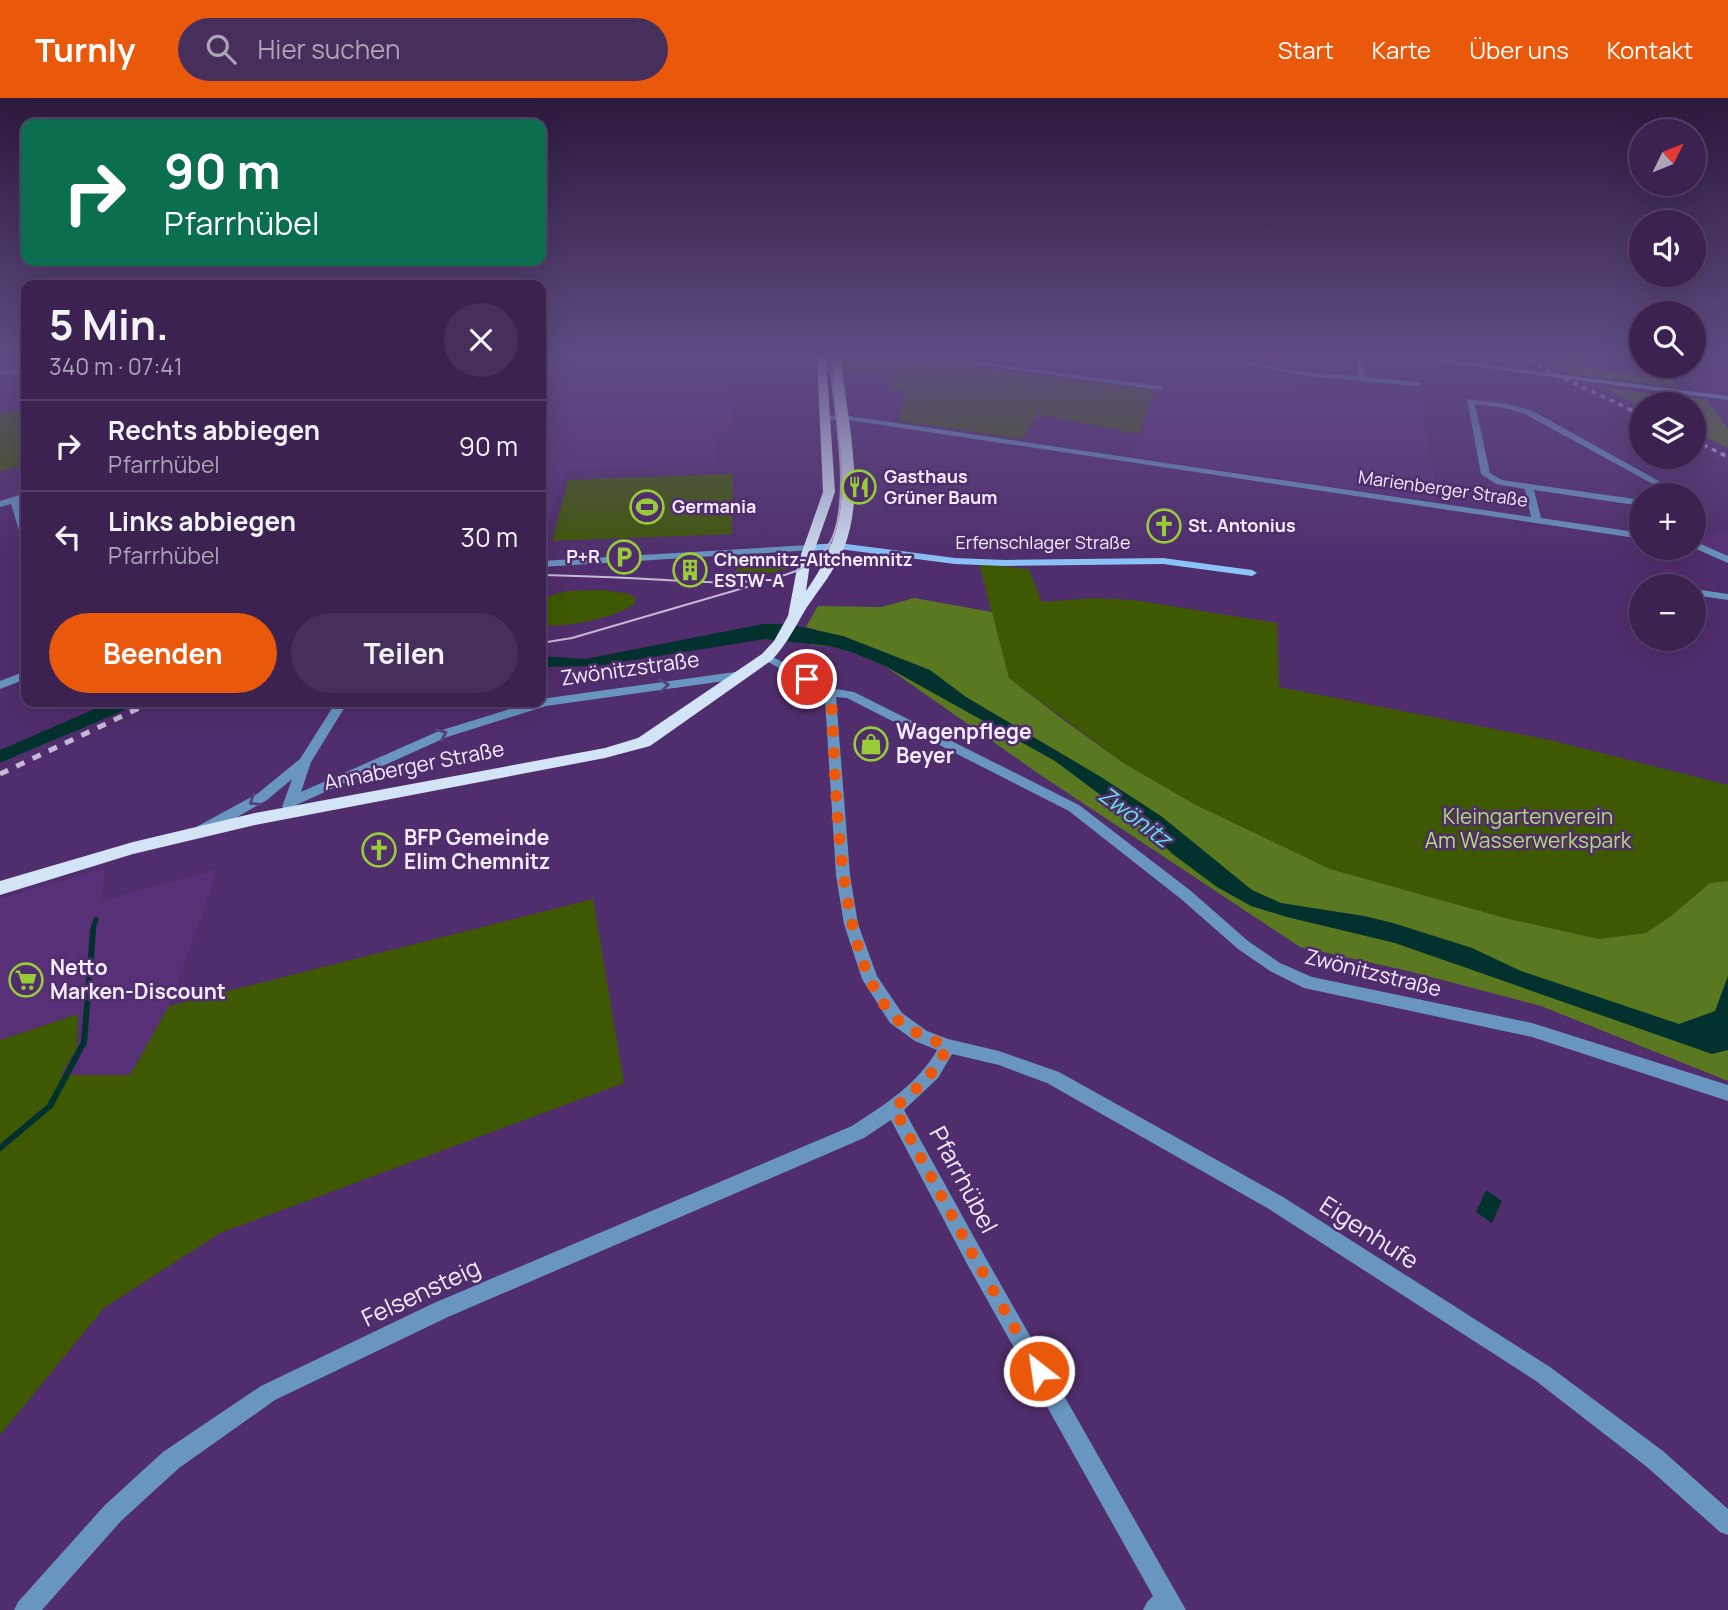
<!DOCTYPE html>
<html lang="de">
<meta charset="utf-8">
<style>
:root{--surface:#3c2251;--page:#472f5b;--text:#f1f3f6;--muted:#aca4b7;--line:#553f68;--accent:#ea580c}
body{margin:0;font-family:Manrope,sans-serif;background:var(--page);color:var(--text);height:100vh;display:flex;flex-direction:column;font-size:26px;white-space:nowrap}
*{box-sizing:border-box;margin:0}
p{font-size:23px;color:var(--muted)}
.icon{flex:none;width:38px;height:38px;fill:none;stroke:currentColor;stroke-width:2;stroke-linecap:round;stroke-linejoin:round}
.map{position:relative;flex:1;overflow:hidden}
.details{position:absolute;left:21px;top:182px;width:525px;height:427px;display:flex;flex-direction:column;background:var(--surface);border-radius:14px;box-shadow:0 7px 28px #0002,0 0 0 2px var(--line)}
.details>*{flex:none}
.banner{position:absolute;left:21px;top:21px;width:525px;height:147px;border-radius:14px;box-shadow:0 7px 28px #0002,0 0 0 2px var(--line);background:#0b6e4f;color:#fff;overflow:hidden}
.needle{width:46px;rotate:47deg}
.fabs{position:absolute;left:1629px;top:21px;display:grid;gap:14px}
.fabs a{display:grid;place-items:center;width:77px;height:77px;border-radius:50%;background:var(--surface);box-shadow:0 7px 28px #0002,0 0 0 2px var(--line);font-size:35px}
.pin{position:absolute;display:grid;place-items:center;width:60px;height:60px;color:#fff;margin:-30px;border:4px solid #fff;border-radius:50%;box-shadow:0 2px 7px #0007}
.me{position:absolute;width:77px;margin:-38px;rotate:330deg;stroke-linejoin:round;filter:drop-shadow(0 0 5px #0008)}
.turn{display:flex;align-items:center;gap:24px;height:147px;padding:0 28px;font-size:32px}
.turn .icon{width:91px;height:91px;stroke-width:2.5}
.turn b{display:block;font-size:49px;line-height:60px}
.round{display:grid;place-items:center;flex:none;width:74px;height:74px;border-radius:37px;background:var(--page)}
.headline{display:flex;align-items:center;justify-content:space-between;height:119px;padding:0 28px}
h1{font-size:42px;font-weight:700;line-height:52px}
.action{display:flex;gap:14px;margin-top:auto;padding:14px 28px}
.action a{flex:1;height:80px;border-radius:42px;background:var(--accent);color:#fff;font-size:28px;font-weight:700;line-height:80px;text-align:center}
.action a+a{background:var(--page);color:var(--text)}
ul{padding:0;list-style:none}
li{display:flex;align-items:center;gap:21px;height:91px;padding:0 28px;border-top:2px solid var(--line)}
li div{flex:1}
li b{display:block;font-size:26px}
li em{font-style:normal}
header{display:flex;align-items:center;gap:42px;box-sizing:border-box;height:98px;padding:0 35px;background:var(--accent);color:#fff}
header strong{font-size:33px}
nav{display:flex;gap:38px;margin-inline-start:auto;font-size:24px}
.search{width:490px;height:63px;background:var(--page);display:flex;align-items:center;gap:18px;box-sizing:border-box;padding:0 24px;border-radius:38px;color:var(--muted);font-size:26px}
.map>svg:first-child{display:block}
.built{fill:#573077}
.green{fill:#3e5901}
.forest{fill:#597820}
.water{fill:#03322e}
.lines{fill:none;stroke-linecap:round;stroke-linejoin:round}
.stream-far1{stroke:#03322e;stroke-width:5}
.stream{stroke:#03322e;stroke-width:6}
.street{fill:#6896c1;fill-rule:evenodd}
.secondary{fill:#8bc5fb;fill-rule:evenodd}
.primary{fill:#d2e4f6;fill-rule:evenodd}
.tram{stroke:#c7b9d5;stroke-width:2}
.rail-far1{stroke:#c7b9d5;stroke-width:3.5;stroke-dasharray:5 5;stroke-linecap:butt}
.rail{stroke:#c7b9d5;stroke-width:5;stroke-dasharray:9 9;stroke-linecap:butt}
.oneway{stroke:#55427d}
.route{stroke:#ea580c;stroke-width:12;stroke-dasharray:0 21.6}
.labels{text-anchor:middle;stroke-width:5;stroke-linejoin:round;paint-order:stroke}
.far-poi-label{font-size:18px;font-weight:bold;fill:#f3ecfc;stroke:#502d6c;text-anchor:start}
.far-street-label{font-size:18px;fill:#f3ecfc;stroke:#502d6c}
.street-label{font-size:21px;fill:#f3ecfc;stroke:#502d6c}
.poi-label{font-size:21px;font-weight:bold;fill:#f3ecfc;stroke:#502d6c;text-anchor:start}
.park-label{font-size:21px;fill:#b0dd6c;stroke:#502d6c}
.water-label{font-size:23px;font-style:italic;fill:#5fe8dc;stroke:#502d6c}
.near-street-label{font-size:24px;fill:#f3ecfc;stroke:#502d6c}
</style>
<header>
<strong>Turnly</strong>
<div class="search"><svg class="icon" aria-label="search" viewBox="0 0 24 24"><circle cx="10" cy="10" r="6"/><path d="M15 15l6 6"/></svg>Hier suchen</div>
<nav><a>Start</a><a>Karte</a><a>Über uns</a><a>Kontakt</a></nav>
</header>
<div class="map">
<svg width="1728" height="1512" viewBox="0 0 1728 1512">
<rect width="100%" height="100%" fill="#502d6c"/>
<g class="built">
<path d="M541,259H730L731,328L717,339L715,365L568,371L548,420L541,421Z"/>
<path d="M1513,259H1535L1574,277L1600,280L1620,292L1606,291L1641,308V320L1566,285L1539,282L1524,271L1534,272L1533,268Z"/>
<path d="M1567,259H1641L1642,268H1694V259H1728V331L1706,301L1667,279L1594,271Z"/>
<path d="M1165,274L1422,307L1439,404L1132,358L1154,292L1159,293Z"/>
<path d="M1694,333L1728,350V367L1701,354L1707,353L1694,346Z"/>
<path d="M1728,432V462L1701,447L1700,439Z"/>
<path d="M105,771L101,803L218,771L169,908L130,977H61L77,949L78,916L0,942V800Z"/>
</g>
<g class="green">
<path d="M841,259H898L1154,292L1139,336L1037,316L1022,341L899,323L906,293L893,291L890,275L840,276Z"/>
<path d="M26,311V366L0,374V316Z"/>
<path d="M733,376L732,436L552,443L568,382Z"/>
<path d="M779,460L788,463L789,470L763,477L727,480L748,462Z"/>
<path d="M979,466L1029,471L1042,504L1093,500L1134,502L1277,525L1279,589L1550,642L1728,687V783L1710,785L1671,818L1646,835L1599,841L1505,820L1330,771L1196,707L1125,666L1009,580Z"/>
<path d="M603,492L630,496L636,501L635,505C620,519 560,532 541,526V500L567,493Z"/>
<path d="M593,801L624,985L220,1135L104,1210L0,1337V942L78,916L77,949L61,977H130L169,908Z"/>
</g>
<g class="forest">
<path d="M1535,259H1567L1594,271L1667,279L1680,289L1574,277Z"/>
<path d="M1603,290L1706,301L1728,331V350L1694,333V306L1641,308Z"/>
<path d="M914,500L992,514L1009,580L1065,623L1125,666L1196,707L1330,771L1505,820L1599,841L1646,835L1671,818L1710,785L1728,783V983L1541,908L1408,873L1300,849L1039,676L885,568L851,554L829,548L811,547L817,532L806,529L818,508L882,509Z"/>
</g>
<g class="water">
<path d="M763,526H788L843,538L930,572L966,599L1101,679L1161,718L1252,792L1281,805L1364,818L1393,825L1472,850L1521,873L1679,926L1715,913L1728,878V952L1712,956L1395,845L1287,819L1251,808L1217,789L1174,757L1142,728L1055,663L885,568L851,554L829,548L765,541L596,568L541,569V558L585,561Z"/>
<path d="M111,604H142C95,626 47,644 0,665V652Z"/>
<path d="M1486,1092L1502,1103L1492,1125L1476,1114Z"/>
</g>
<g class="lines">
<path class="stream-far1" d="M92,834L96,821"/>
<path class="stream" d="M0,1050L50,1008L84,944L93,833"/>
<g class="street">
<path d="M923,259H941L1160,288L1164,290L1160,292Z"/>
<path d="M1209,259H1223L1304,274L1357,278L1359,259H1366L1364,279L1418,284L1422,286L1418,288L1304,278Z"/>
<path d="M26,271V275L0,277V273Z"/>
<path d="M1467,301L1507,306L1531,312L1684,397H1673L1525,316L1506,310L1475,306L1490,375L1502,382L1642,402V408L1534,392L1541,420L1642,435V441L842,321L824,322L820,320L824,318L842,317L1531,419L1525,391L1496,386L1481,376Z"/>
<path d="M26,395V401L19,403L26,425V442L21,439L11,406L0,409V403Z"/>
<path d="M1694,443L1728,458V465L1694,450Z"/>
<path d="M808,447L812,448V452L541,469V463Z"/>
<path d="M1694,491L1728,496V502L1694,497Z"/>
<path d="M767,556L826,586L830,590L854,594L1079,707L1191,793L1248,843L1280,865L1312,879L1532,925L1728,987V1003L1532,939L1304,890L1270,873L1238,851L1181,801L1069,713L847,600L836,599L850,777L858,826L877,878L902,915L927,933L948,941L999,953L1059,974L1283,1099L1550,1269L1663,1353L1728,1411V1437L1720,1434L1647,1369L1536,1283L1269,1111L1047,985L999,967L952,956L938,980L904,1012L980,1150L1186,1512H1143L1147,1504L1153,1498L966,1164L891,1022L864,1040L448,1219L275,1302L179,1370L121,1423L42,1512H14L18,1504L105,1407L163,1354L261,1288L434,1205L852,1028C884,1007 918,986 937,952L915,943L890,925L862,881L844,826L836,777L825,601L818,592L763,561L761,559Z"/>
<path d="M26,573V581L0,591V583Z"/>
<path d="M742,573L746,574V580L546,608L447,639L296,707L294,712L289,714L282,709L292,681L267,702L206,737L201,738L194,733L196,729L257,696L300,661L336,604H348L311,664L301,694L439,633L533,604H541V601Z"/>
</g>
<g class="secondary">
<path d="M1404,259H1422L1728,298V302Z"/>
<path d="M839,445L955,460L1005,462L1163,460L1252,472L1257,475L1252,478L1163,466L1005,468L955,466L839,451L808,453L803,450L808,447Z"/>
</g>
<path class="primary" d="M817,259H826L835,394L810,465L806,493C866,409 833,350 832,259H841C846,320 867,391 844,450C835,472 820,490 807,509C796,527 787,546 772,562L650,648L605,660L255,727L133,756L0,797V783L133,744L255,715L605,650L638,640L762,556L774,543L788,518L798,465L823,394Z"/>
<g class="tram">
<path d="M541,477C576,478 612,479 647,481C698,483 803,498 831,443C852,402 834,306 829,259"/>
<path d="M541,545L572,540L747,489"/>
</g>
<g class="rail-far1">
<path d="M1519,259L1642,317"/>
<path d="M1694,342L1728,359"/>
</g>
<path class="rail" d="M0,676L152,604"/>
</g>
<defs><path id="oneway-chevron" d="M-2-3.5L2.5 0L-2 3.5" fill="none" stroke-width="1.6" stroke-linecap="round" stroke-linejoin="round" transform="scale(1.75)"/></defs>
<g class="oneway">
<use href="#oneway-chevron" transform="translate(664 587) rotate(-8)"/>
<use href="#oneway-chevron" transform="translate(442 636) rotate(-23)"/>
<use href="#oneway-chevron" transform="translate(254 703) rotate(149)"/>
</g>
<linearGradient id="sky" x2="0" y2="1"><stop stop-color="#2c193b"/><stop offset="0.55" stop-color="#5e4c83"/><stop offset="1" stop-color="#5e4c83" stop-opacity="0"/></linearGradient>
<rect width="1728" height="470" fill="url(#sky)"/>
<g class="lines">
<path class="route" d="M807,581L828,594L831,600C837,683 834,861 896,920C910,934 930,941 947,948C937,975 916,991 894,1010L973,1157L1039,1273"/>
</g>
<defs>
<symbol id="restaurant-ring" viewBox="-11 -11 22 22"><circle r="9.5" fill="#502d6c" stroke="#97cc38" stroke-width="1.5"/><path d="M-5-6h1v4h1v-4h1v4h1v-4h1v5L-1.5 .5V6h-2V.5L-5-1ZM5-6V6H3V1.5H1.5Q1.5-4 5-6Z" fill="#97cc38"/></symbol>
<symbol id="stadium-ring" viewBox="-11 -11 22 22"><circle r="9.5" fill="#502d6c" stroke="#97cc38" stroke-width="1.5"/><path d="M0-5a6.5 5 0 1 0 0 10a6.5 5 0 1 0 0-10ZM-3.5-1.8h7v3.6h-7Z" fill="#97cc38"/></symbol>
<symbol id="church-ring" viewBox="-11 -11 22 22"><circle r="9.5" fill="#502d6c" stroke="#97cc38" stroke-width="1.5"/><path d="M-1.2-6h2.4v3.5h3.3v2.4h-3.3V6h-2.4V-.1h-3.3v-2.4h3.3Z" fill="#97cc38"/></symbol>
<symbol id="parking-ring" viewBox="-11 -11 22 22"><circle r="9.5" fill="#502d6c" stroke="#97cc38" stroke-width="1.5"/><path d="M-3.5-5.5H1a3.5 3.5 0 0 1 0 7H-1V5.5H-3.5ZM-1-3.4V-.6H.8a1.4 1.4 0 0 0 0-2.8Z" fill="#97cc38"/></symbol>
<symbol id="building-ring" viewBox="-11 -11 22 22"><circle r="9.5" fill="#502d6c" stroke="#97cc38" stroke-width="1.5"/><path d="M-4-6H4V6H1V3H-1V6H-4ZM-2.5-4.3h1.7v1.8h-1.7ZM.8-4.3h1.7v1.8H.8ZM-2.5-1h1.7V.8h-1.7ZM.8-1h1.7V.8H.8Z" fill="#97cc38"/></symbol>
<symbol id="shop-ring" viewBox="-11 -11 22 22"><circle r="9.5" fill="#502d6c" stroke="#97cc38" stroke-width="1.5"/><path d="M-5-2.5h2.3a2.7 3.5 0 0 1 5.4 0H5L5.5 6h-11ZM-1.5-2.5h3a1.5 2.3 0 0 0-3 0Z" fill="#97cc38"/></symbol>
<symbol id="supermarket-ring" viewBox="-11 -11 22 22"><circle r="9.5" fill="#502d6c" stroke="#97cc38" stroke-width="1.5"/><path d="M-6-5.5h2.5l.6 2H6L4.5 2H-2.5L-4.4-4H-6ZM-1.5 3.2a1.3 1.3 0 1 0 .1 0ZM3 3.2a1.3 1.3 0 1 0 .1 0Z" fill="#97cc38"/></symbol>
</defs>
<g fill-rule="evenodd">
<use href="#restaurant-ring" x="840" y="370" width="38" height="38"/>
<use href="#stadium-ring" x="628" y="390" width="38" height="38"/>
<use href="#church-ring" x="1145" y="409" width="38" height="38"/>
<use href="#parking-ring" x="605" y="440" width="38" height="38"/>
<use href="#building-ring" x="671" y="453" width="38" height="38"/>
<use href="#shop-ring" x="852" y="627" width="38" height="38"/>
<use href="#church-ring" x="360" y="733" width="38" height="38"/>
<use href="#supermarket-ring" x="7" y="863" width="38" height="38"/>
</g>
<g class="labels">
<g class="far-poi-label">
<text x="884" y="385">Gasthaus<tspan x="884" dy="21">Grüner Baum</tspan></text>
<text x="672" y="415">Germania</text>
<text x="1188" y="434">St. Antonius</text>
<text x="600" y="465" text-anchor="end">P+R</text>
<text x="714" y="468">Chemnitz-Altchemnitz<tspan x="714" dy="21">ESTW-A</tspan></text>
</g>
<g class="far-street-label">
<text transform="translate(1443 391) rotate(8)" y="6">Marienberger Straße</text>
<text x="1043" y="451">Erfenschlager Straße</text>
</g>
<g class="street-label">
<text transform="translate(630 571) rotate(-8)" y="7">Zwönitzstraße</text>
<text transform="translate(414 668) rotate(-11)" y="7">Annaberger Straße</text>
<text transform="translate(1373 875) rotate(14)" y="7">Zwönitzstraße</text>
</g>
<g class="poi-label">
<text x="896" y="641">Wagenpflege<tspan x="896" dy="24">Beyer</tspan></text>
<text x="404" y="747">BFP Gemeinde<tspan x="404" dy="24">Elim Chemnitz</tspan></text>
<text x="50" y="877">Netto<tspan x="50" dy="24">Marken-Discount</tspan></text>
</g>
<g class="park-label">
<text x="1528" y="726">Kleingartenverein<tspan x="1528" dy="24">Am Wasserwerkspark</tspan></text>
</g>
<g class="water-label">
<text transform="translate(1135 719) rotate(37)" y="8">Zwönitz</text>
</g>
<g class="near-street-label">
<text transform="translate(963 1082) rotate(62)" y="8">Pfarrhübel</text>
<text transform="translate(1369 1135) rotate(33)" y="8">Eigenhufe</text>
<text transform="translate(421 1195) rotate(-25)" y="8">Felsensteig</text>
</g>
</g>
</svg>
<div class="fabs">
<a><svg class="needle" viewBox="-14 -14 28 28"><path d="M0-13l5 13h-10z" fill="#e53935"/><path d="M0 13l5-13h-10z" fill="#aca4b7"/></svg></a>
<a><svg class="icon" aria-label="sound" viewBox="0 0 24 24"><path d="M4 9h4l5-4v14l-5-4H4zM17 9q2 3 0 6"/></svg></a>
<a><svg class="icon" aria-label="search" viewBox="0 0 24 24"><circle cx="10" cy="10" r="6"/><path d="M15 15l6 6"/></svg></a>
<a><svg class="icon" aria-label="layers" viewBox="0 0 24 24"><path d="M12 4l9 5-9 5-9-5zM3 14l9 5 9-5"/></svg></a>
<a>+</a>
<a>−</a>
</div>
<div class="pin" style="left:807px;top:581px;background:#d93025"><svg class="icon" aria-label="arrive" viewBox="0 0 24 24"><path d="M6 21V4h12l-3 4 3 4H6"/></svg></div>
<svg class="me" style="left:1039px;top:1273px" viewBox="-20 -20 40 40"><circle r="17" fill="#ea580c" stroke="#fff" stroke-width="3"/><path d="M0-11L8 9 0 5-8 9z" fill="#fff"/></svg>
<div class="banner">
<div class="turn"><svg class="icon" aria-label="right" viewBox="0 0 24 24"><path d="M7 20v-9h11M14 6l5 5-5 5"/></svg><div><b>90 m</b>Pfarrhübel</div></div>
</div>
<section class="details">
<div class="headline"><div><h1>5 Min.</h1><p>340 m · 07:41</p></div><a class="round"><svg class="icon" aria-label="close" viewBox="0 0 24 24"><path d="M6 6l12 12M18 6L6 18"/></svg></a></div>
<ul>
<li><svg class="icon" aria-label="right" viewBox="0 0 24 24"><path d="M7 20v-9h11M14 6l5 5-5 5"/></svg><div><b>Rechts abbiegen</b><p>Pfarrhübel</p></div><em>90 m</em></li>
<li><svg class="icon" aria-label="left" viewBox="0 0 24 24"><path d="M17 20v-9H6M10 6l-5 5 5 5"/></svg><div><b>Links abbiegen</b><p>Pfarrhübel</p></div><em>30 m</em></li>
</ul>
<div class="action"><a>Beenden</a><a>Teilen</a></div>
</section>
</div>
